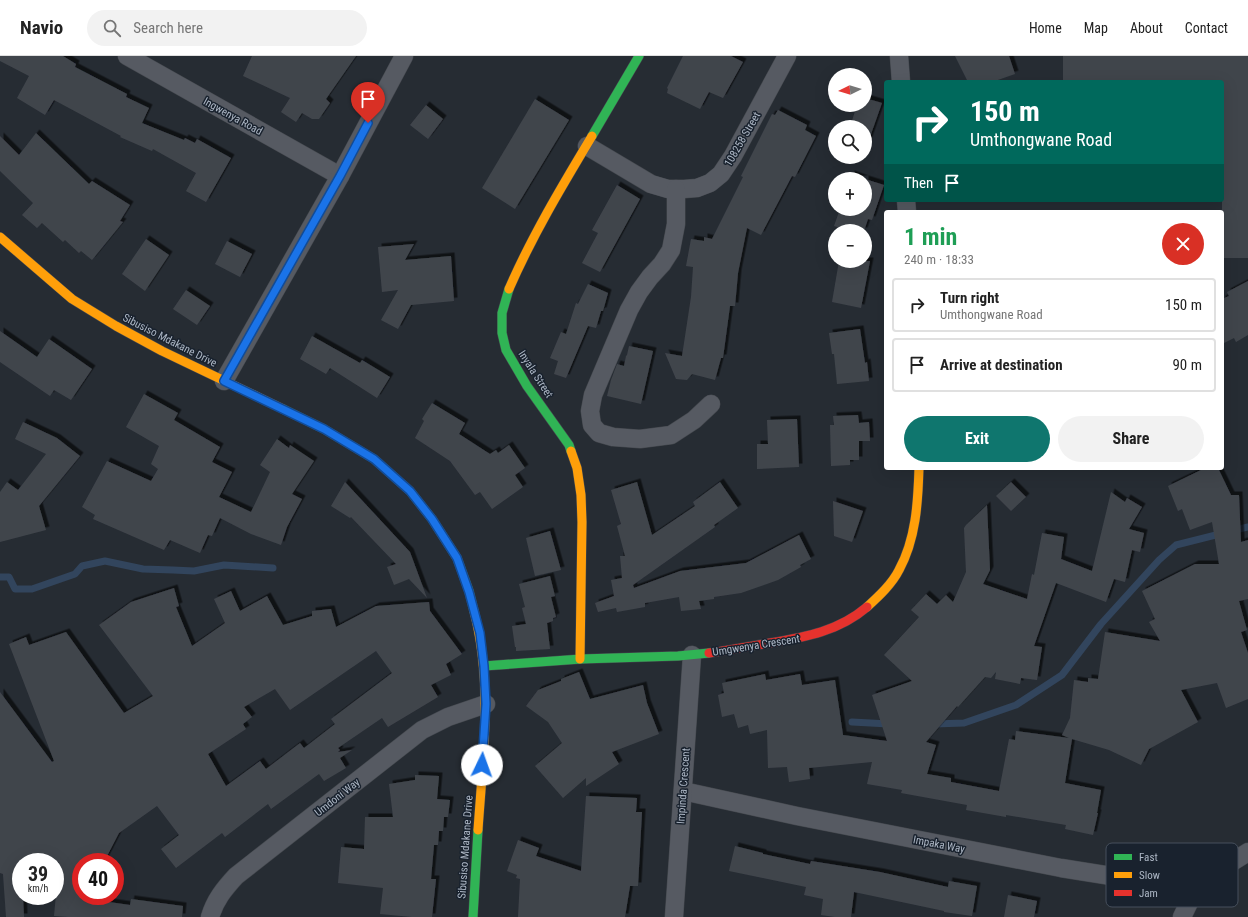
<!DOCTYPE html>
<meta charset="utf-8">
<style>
:root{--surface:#fff;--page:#f2f2f2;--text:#222;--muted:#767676;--line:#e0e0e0;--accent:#0f766e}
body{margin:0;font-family:"Roboto Condensed",sans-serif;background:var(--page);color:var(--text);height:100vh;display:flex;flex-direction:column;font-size:15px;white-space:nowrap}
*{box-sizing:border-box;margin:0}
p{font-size:13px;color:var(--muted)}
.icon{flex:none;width:22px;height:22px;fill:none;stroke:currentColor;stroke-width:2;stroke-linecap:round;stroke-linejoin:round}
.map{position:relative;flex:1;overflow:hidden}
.details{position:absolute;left:884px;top:154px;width:340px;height:260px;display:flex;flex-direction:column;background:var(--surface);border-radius:4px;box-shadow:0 4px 16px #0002}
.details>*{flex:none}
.banner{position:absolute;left:884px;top:24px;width:340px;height:122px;border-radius:4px;box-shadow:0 4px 16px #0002;background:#00695c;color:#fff;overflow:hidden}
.needle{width:26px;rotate:265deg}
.fabs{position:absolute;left:828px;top:12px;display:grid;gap:8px}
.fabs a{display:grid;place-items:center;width:44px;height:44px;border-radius:50%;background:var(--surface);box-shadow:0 4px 16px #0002;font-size:20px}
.speed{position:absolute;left:12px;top:797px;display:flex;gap:8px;font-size:20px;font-weight:700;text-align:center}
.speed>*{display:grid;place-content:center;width:52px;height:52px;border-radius:50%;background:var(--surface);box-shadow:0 4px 16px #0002;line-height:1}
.speed small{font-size:10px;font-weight:400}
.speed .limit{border:6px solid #d22;background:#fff;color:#111}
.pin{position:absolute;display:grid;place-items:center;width:34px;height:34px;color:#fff;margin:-41px -17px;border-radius:50% 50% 50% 0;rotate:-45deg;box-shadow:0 0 4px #0007}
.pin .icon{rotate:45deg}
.me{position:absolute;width:44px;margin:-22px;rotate:3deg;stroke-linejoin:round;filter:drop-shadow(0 0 3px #0008)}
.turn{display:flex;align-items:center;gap:14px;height:84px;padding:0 20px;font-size:18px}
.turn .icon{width:52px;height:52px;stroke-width:2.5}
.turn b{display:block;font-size:28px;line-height:34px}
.then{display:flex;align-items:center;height:38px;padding:0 20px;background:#0003;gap:8px;font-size:15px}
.round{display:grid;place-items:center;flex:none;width:42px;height:42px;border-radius:21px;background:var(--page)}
.headline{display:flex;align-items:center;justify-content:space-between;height:68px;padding:0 20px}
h1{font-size:24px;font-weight:700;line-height:30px;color:#1e9e55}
.action{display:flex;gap:8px;margin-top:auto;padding:8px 20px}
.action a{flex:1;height:46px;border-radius:24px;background:var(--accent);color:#fff;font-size:16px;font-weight:700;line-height:46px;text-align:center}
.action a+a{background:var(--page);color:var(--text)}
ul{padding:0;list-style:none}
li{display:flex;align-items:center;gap:12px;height:54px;margin:0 8px 6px;padding:0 12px;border:2px solid var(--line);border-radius:4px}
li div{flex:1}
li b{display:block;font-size:15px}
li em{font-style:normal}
header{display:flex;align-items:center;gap:24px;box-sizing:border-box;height:56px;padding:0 20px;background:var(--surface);border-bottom:1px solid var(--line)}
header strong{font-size:19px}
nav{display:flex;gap:22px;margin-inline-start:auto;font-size:14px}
.search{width:280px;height:36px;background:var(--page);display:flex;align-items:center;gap:10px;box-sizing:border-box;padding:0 14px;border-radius:22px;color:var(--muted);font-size:15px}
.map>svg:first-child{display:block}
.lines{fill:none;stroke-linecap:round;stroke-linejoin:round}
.stream{stroke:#32455d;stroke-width:7}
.building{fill:#40454c;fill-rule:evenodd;filter:url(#shadow)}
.street-casing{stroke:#44484e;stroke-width:19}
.fast-casing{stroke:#44484e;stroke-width:10}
.slow-casing{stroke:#44484e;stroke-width:10}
.jam-casing{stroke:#44484e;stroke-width:10}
.street{stroke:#565a62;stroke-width:18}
.fast{stroke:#30b455;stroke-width:9}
.slow{stroke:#ff9f0a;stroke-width:9}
.jam{stroke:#e5322d;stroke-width:9}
.route-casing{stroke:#114b97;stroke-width:10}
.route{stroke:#1a73e8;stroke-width:7}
.labels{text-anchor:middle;stroke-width:3;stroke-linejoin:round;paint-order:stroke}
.street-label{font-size:11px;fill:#aeb8c6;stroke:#19222e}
.key{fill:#19222e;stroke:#464f5c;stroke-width:1}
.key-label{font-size:11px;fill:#aeb8c6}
</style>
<header>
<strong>Navio</strong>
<div class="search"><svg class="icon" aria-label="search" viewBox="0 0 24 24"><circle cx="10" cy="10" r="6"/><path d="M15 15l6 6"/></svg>Search here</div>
<nav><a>Home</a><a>Map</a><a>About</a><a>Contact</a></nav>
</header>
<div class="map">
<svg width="1248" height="861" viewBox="0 0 1248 861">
<defs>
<filter id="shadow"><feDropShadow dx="3.5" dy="-3.5" stdDeviation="0" flood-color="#0009"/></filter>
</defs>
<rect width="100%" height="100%" fill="#262c33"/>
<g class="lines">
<g class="stream">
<path d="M0,521H9L15,533H32L75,518L82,510L105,505L143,513L173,514L194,515L224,509L273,512"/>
<path d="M852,666L889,668"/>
<path d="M934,668L964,667L1016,649L1062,619L1101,568L1159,504L1176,489L1248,471"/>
</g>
</g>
<g class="building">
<path d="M0,0H63L76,8L75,11L127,38L126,41L149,52L142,67L184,84L185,82L195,87L197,83L231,102L206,146L186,135L196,117L153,93L152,95L120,81L121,80L54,44L45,59L17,42L29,20L0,5Z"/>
<path d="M252,0H356L326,43L330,47L319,63H312L302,57L296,66L281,56L290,42L243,20Z"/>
<path d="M683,0H731L743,6L723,42L709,36L700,53L667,37L668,33L667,32Z"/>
<path d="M955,0H1009L1015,18L992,26H968Z"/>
<path d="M1063,0H1248V202H1222V26H1063Z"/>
<path d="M865,42L882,47L865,95V71H850L857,49H865Z"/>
<path d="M535,43L569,64L515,153L482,132Z"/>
<path d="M426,49L443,63L428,83L410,69Z"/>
<path d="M778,54L807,69L805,74L816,80L795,121L792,120L761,179L747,172L738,217L735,250H730L723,302H721L715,324L692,318L687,324L676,323L665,297L682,300L691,241L693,211L686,210L691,183L704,185V181L712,183L743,121L741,120L772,58L775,59Z"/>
<path d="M36,77L89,128L92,125L130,149L120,165L123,166L92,204L81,195L79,197L65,184L63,186L42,167L37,172L22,159L33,147L0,115V80L19,99Z"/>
<path d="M845,101H863L861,106Z"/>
<path d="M851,118L865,123H850Z"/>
<path d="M865,123L884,129L872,164L868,163L864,175H849L834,170L840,153H865Z"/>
<path d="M617,129L640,143L600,216L582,207L598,177L592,174Z"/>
<path d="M146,183L169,199L145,235L122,218Z"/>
<path d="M227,185L252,198L240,221L215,208Z"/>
<path d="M414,188L405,204L451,200L454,245L411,249L398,273L381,264L398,234L382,236L378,191Z"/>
<path d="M839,205H870L861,252L832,246Z"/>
<path d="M1248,225V279L1236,286L1234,282L1222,288V243L1229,240L1227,236Z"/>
<path d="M588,228L608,237L603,255H601L596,272L588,270L566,322L554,318L558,305L550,302L561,276L566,278L576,247L578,248Z"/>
<path d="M186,234L210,250L197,269L173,253Z"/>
<path d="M860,273L865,307L867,306L869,325L837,328L834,298H832L829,277Z"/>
<path d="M0,275L37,301L49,283L92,313L71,344L54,334L50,340L0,306Z"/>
<path d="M312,280L360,307L362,304L390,321L377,342L330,312L326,318L300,303Z"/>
<path d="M629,290L653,295L641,348L607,340L611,324L617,308L624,310L626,300L627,299Z"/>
<path d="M144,338L178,357L174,364L220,391L212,406L232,416L219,441L251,456L270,416L260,409L277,383L289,392L290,389L314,405L292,438L302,443L287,471L281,489L251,478L220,462L212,480L208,479L200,497L170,484L164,494L93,463L95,459L82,451L107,405L151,425L158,413L151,408L159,390L126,371Z"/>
<path d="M432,347L465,367L459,378L490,398L496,394L498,397L509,389L525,412L515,419L523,431L492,453L480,436L475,439L450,405L415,382L424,365L422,363Z"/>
<path d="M858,359L859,367L869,366L870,385H859V404H850V409L831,410L830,369H834L833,360Z"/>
<path d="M797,363L799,411L757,413V388H768L767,364Z"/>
<path d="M23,366L57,382L80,400L39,450L46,474L0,486V436L7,426L18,434L46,398L15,383Z"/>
<path d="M1205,412H1218L1231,439H1239L1241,486L1248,484V543L1239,545L1247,574L1241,576L1248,597V643L1226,652L1217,627L1181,634L1198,666L1149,693L1141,709L1109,694L1072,683L1065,727L1101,734L1097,757H1098L1093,779L1065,773L1066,769L1006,759V761L966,754L967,749L901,737L902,734L867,728L872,706L809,712L810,723L789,726L787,711L768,712L767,674L750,678L748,669L738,672L734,658L722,661L718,639L724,637L722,627L765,618L766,624L800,618L802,629L835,624L843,679L887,685L872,639L912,625L884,599L919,561L911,554L926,538L937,548L946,539L953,546L966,516L964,472L966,469L987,449L990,514L983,528L1027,543L1032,518L1034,519L1042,477L1064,481L1061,503L1092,515L1111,436L1125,446L1127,442L1142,451L1129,473L1144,477L1140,496L1132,494L1125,526L1114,523L1106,546L1056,527L1034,590L1042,591L1037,624L1021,622L1020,628L995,623L996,616L991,622L985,621L958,651L957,650L926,686L936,689L927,718L951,722V726L999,735L1009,683L1015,684L1016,675L1069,682L1062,679L1070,662L1074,624L1088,626V622L1098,623L1105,576L1160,585L1149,566L1155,563L1142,535L1195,508H1219L1212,466L1190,474L1182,453L1178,455L1168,430Z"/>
<path d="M345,426L410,496L427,542L409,523L394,529L387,511L396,508L351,461L350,462L331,450Z"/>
<path d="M637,426L652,479L695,450L693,446L720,426L738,452L714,469L715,471L633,529L634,532L680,515L746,507L799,479L811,503L800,509L801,511L778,524L741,537L714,541V543L699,545L701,553L681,555L679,541L645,547V551L617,556L616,552L598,556L595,547L614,540L611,524L622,522L620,500H625L617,470L621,468L611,434Z"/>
<path d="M1011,426L1026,441L1011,455L996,440Z"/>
<path d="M833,445L863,455L852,486L834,480Z"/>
<path d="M550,475L561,514L535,520L526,482Z"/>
<path d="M550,520L555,540L551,541L556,561L553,562V565L547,567L550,593L516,595V591H515L512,570L526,568L522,552L525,551L519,528Z"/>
<path d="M174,532L179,550L176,551L192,590L225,567L214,543L231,535L240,555L267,540L283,569L312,560V555L331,553L336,571L376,550L429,546L430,555L462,598L446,608L451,619L431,629L438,641L388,671L382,662L338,692L340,694L338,696L352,694L340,702L346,712L324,725L319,718L271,753L268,748L225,781L222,777L176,812L161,793L179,779L157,750L119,777L104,806H81V842L130,849L131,843L183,850L182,861H68L54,860L59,806H21V840H23L24,861H6L3,818L0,817V636L52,706L54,705L9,588L26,581L29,589L66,576L124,657L153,640L99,569L131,546ZM376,595L392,617L331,663L335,668L304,692L300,687L266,713L260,705L226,730L208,698L246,673L243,668L252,661L244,651L275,633L290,654Z"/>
<path d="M579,616L590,643L643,629L647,647L659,678L612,696L619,708L586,730V722L563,742L535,710L562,687L548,666L526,650L538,634L561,625V623Z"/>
<path d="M415,719L439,720L437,743L450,744L448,761H444L443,775H439L438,789H434L431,823H436L432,861H412L380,858L383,832L338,827L341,791L364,793L365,761H393L389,728L415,724Z"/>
<path d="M586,740L637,742L636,756H642L638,830H630L625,861H518L520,823L516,822L517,819L507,815L518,784L539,792L536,800L581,815Z"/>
<path d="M735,790L763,797V798L810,808L811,805L880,816L948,831L949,825L977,830L972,860L944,856V855L854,836L851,861H835L821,859L823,843L804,839L806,831L729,815Z"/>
<path d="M1008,839L1037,845L1034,861H1004Z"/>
</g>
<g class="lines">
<defs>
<g id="street">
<path d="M127,0L340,120"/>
<path d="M899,0L901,26"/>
<path d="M587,90L651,128L668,133H684L697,132L710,127L721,118L733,100L787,0"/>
<path d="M676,133V168L671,194L662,208L650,221L639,236L629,254L593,339L590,355L592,369L599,377L613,381L640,383L671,379L694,364L711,348"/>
<path d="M906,144L907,156"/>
<path d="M224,325L340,120L404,0"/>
<path d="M683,735L797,760L1061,812L1149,826L1197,830"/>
<path d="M210,861C215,844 224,833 236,820L422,674L448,661L486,648"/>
<path d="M674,861L692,599"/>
<path d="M1182,861L1197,830L1221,813L1248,796"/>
</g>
<g id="fast">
<path d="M592,80L639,0"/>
<path d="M509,233L502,257V277L506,294L527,330L569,389L571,395"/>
<path d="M283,353L324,373L374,403L410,435L432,463L457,502L469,535L474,555"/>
<path d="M484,610L581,603L678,600L709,597"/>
<path d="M473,861L478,774"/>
</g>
<g id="slow">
<path d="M0,181L72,243L116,270L162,295L283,353"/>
<path d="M509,233C532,180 562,130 592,80"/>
<path d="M571,395L577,412L581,439L582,466L580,603"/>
<path d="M867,551C879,540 892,528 899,514C916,483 918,446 919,412"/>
<path d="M474,555C493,627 483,701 478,774"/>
</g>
<path id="jam" d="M709,597C730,594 750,590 770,587C806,581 839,575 867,551"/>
</defs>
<use href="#street" class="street-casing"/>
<use href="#fast" class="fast-casing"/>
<use href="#slow" class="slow-casing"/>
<use href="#jam" class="jam-casing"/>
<use href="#street" class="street"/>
<use href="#fast" class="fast"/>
<use href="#slow" class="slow"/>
<use href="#jam" class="jam"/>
</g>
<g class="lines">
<defs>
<path id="route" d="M368,67L340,120L224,325L324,373L374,403L410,435L432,463L457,502L469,536L480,577L484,610L486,648L482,709"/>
</defs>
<use href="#route" class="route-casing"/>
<use href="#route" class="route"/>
</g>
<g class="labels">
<g class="street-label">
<text transform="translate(233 60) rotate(29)" y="4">Ingwenya Road</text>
<text transform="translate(742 83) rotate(-60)" y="4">108258 Street</text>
<text transform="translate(170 284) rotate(27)" y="4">Sibusiso Mdakane Drive</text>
<text transform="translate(536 318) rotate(57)" y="4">Inyala Street</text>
<text transform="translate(756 589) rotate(-9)" y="4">Umgwenya Crescent</text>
<text transform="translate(683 730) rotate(-86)" y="4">Impinda Crescent</text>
<text transform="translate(337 741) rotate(-38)" y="4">Umdoni Way</text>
<text transform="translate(939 788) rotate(11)" y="4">Impaka Way</text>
<text transform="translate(465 791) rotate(-86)" y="4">Sibusiso Mdakane Drive</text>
</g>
</g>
<rect x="1106" y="787" width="132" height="64" rx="6" class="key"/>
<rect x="1114" y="798" width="18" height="6" fill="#30b455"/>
<rect x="1114" y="816" width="18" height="6" fill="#ff9f0a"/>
<rect x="1114" y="834" width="18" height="6" fill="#e5322d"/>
<g class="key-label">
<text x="1139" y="805">Fast</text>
<text x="1139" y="823">Slow</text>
<text x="1139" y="841">Jam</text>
</g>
</svg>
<div class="fabs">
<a><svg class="needle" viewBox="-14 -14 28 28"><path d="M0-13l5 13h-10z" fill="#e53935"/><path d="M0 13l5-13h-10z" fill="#767676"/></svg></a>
<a><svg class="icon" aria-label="search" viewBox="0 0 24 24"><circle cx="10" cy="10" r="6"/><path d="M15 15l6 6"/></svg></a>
<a>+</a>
<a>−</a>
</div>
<div class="speed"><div>39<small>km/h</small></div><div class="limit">40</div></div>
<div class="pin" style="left:368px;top:67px;background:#d93025"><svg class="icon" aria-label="arrive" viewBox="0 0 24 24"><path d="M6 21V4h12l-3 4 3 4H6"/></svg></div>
<svg class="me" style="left:482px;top:709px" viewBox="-20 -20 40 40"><circle r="19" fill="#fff"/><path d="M0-13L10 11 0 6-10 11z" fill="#1a73e8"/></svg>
<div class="banner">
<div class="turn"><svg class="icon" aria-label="right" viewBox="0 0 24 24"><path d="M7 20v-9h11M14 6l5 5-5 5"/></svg><div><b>150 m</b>Umthongwane Road</div></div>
<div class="then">Then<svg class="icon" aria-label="arrive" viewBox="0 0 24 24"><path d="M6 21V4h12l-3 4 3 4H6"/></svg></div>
</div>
<section class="details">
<div class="headline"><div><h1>1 min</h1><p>240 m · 18:33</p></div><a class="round" style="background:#d93025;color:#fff"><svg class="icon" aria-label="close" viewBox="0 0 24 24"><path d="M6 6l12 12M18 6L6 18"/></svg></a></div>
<ul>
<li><svg class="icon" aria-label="right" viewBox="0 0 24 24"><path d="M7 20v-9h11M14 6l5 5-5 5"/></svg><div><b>Turn right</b><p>Umthongwane Road</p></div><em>150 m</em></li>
<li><svg class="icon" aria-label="arrive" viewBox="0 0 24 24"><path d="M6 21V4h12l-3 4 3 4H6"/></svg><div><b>Arrive at destination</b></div><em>90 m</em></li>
</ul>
<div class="action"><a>Exit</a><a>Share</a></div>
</section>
</div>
